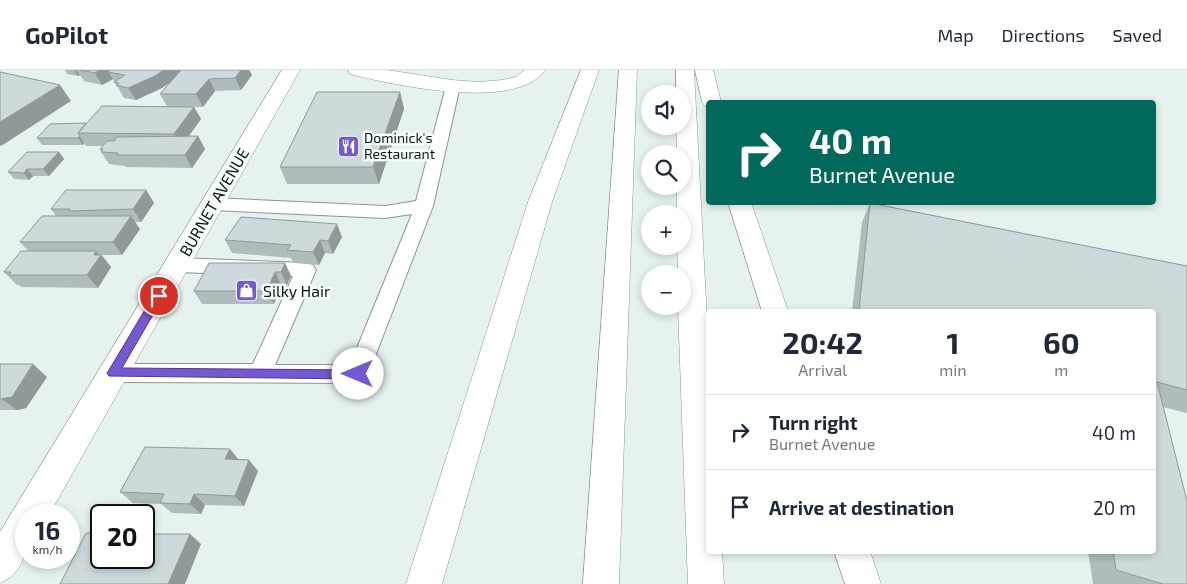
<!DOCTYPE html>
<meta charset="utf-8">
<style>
:root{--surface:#fff;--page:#f2f2f3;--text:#1f2937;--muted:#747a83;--line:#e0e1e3}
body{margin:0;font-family:"Exo 2",sans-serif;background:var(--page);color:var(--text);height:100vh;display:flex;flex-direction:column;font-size:19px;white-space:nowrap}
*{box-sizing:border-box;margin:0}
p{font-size:16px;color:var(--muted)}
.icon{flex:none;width:28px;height:28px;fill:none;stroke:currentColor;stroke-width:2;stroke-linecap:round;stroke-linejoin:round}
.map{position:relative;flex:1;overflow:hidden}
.details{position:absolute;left:706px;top:239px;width:450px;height:245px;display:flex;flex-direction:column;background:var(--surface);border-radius:5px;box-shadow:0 2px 8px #0003}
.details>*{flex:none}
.hud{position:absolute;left:706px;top:30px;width:450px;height:105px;border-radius:5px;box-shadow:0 2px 8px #0003;background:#00695c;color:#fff;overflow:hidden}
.controls{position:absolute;left:641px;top:15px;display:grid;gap:10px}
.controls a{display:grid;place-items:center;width:50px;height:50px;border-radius:50%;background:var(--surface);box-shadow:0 2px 8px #0003;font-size:25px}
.speed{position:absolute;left:15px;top:434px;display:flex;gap:10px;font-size:25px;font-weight:700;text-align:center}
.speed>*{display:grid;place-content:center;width:65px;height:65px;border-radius:50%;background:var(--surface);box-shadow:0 2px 8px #0003;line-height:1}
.speed small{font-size:12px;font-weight:400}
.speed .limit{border:2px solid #111;border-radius:8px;background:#fff;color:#111}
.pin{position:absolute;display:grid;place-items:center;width:42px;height:42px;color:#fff;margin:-21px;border:2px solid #fff;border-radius:50%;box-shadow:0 1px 5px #0007}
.me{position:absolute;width:55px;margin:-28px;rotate:270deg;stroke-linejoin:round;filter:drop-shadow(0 0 4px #0008)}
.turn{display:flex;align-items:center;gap:18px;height:105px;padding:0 20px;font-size:22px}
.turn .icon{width:65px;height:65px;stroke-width:2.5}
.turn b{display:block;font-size:35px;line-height:42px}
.eta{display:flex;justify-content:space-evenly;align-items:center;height:85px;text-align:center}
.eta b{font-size:30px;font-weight:700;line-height:35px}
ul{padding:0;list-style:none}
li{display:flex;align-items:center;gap:15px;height:75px;padding:0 20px;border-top:1px solid var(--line)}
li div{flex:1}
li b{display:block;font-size:19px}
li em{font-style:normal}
header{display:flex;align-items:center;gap:30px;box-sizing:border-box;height:70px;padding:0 25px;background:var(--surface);border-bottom:1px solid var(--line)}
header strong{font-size:24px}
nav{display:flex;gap:28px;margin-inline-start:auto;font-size:18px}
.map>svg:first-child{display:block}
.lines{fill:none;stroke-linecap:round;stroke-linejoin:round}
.service-casing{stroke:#8b9692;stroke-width:2}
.minor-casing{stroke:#8b9692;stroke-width:1}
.tertiary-casing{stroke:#8b9692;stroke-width:1}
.motorway-casing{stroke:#8b9692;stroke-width:1}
.service{fill:#fff;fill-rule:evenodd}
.minor{fill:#fff;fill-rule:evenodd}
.tertiary{fill:#fff;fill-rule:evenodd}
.motorway{fill:#fff;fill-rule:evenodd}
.wall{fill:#b0bbbb}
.shaded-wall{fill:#909899}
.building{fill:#cdd9da;stroke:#909899}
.route{fill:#7559d3;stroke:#4c3a89}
.labels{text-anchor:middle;stroke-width:5;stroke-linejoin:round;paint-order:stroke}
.far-poi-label{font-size:14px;fill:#0f1312;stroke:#f5fffc;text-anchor:start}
.street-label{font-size:16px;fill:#0f1312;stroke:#f5fffc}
.poi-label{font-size:16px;fill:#0f1312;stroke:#f5fffc;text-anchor:start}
</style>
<header>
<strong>GoPilot</strong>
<nav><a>Map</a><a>Directions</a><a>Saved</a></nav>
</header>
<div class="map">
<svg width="1187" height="514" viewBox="0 0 1187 514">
<rect width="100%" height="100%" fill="#e6f2ee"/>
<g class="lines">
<defs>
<path id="service" d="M453,12L458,13L460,16L433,136L366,310L358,313L113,312L105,309L102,303L105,297L113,294H253L293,206L177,202L170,200L167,195L170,190L177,188L306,193L313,195L316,200L275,295H350L412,144L385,148L212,140L206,138L203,134L206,130L212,128L385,136L416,131L446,16L448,13Z"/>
<path id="minor" d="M348,0H387L452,10L479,12L502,10L516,7L525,0H545C516,42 394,15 350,4Z"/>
<path id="tertiary" d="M282,0H300L49,445H26C26,473 30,500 0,513V462Z"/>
<g id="motorway">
<path d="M581,0H599L552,132L442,514H406L528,132Z"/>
<path d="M619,0H637L619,514H583Z"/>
<path d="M676,0H694L709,289V481H722L724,514H688L678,236H682V204H678L677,176H682V144H677V116H682V84H677L676,56H682V24H676Z"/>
<path d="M695,0H713L721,32H709V37L705,36L702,32Z"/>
<path d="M728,132H751L788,241H762Z"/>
<path d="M834,481H870L881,514H845Z"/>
</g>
</defs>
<use href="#service" class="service-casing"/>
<use href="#minor" class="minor-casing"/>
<use href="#tertiary" class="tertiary-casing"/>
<use href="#motorway" class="motorway-casing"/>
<use href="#service" class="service"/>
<use href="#minor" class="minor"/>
<use href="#tertiary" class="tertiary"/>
<use href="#motorway" class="motorway"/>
</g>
<g class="wall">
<path d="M65,0H249L252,5L241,20L215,21L203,37H194L201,49L188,67L198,66L205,79L192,98L126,97L125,96L109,94L101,82V81L100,79L103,76H86L84,73L83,75H42L37,68L86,53L167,36L160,24L169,13L162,18L136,30L124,28L113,9L102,15L84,11L80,5L78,6L67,4Z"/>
<path d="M400,22L404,39L379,114H287L280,97Z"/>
<path d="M59,82L64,89L49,106H33L29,110L14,109L8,102Z"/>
<path d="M146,120L154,133L141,152H135L140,159L122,185H102L111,197L98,218L21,217L19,215H17L4,202L28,181L20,172L56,146L51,139Z"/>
<path d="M870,133L1187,196V343L1163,337L1187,514H1093L1088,481H1154V241H852L862,152Z"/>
<path d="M342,167L333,184L325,183L319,195L294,193L291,188L232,183L225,170Z"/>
<path d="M285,193L291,206L287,215H281L274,234H202L194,221Z"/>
<path d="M0,294L47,307L26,338L17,340H0Z"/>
<path d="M239,389L258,401L244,436L205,435L201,444L172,443L161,434L133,433L120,422Z"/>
</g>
<g class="shaded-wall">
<path d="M74,0H76L80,5L78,6Z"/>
<path d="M100,0H127L108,2L113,9L102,15L95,3Z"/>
<path d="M164,0H188L162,18L136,30L128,18Z"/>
<path d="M241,0H249L252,5L241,20L235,8Z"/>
<path d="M209,9L215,21L203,37L196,24Z"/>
<path d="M60,15L71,31L1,76L0,75V52Z"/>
<path d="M400,22L404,39L379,114L373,97Z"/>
<path d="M194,37L201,49L181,77L174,64Z"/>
<path d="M80,66L84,73L83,75L78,68Z"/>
<path d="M198,66L205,79L192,98L185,85Z"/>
<path d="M59,82L64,89L49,106L43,99Z"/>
<path d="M27,99L33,106L29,110L24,103Z"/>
<path d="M146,120L154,133L141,152L133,139Z"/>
<path d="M131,146L140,159L122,185L113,172Z"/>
<path d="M337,154L342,167L333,184L328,171Z"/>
<path d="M320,170L325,183L319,195L313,182Z"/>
<path d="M96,181L100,186L101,185L111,197L98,218L87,205L94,185Z"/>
<path d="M285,193L291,206L287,215L281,202Z"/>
<path d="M275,202L281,215L274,234L267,221Z"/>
<path d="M33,294L47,307L26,338L17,340L2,329Z"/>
<path d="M230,379L239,390L225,389Z"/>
<path d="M249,390L258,401L244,436L235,426Z"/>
<path d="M194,424L205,435L201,444L190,434Z"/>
<path d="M190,464L201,474L185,514H168Z"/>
</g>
<g class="building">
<path d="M80,0H100L95,3Z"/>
<path d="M110,0H164L155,6L128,18L116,15L119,13L114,12L125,5L108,2Z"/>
<path d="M181,0H241L235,8L209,9L196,24H160Z"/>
<path d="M0,2L60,15L0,52Z"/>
<path d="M317,22H400L373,97H280Z"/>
<path d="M102,36L194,37L174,64L78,63Z"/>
<path d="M86,53L78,63L80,66L78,68H37L50,54Z"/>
<path d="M198,66L185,85H117L118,83L101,82L103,79H100L107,71H114L117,67Z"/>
<path d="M27,82H59L43,99H27L24,103L8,102Z"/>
<path d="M66,120H146L133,139L69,141L70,139H51Z"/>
<path d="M870,133L1187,196V320L1157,312L1187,431V514H1163L1116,500L1113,481H1154V241H859Z"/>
<path d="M42,146H131L113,172H20Z"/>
<path d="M241,147L337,154L328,171L320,170L313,182L287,180L291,175L225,170Z"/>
<path d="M21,181H96L94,185H101L87,205H9L11,202H4Z"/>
<path d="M209,193H285L281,202H275L267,221H194Z"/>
<path d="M0,294H33L12,327L0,329Z"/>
<path d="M145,377L230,379L225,389L249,390L235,426L194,424L190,434L160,433L164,424L120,422Z"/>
<path d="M86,463H101V488H144V464H190L168,514H60Z"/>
</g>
<path class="route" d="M159,222L164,226L122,298L358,300L363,301L364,304L363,308L358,309L109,306L107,303L109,300L155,223Z"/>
<defs>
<symbol id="restaurant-square" viewBox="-11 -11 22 22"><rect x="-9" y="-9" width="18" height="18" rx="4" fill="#7559d3" stroke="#f5fffc"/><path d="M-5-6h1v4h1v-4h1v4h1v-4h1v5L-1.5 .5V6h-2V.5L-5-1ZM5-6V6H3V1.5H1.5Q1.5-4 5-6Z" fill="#fff"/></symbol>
<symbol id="shop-square" viewBox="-11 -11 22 22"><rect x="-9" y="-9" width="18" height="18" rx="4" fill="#7559d3" stroke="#f5fffc"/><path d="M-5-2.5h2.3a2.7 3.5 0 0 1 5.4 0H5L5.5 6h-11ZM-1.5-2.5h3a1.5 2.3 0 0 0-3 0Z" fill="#fff"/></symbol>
</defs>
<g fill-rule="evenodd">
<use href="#restaurant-square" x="336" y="64" width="25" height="25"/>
<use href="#shop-square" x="234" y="208" width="25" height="25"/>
</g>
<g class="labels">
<g class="far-poi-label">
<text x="364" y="73">Dominick's<tspan x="364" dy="16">Restaurant</tspan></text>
</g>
<g class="street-label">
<text transform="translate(214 132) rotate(-60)" y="6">BURNET AVENUE</text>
</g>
<g class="poi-label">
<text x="263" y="227">Silky Hair</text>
</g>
</g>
</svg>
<div class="controls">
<a><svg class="icon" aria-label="sound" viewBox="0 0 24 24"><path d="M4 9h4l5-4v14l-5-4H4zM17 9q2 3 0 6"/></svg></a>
<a><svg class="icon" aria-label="search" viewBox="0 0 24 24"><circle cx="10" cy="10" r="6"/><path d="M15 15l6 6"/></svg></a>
<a>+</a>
<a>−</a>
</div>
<div class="speed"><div>16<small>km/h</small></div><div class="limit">20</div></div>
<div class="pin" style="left:159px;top:226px;background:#d93025"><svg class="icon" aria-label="arrive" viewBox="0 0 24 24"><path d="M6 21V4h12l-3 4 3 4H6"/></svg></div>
<svg class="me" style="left:358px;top:304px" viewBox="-20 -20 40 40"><circle r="19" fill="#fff"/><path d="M0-13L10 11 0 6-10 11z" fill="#7559d3"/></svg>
<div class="hud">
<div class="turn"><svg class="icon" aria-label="right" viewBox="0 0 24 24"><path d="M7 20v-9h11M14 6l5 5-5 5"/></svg><div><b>40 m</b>Burnet Avenue</div></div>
</div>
<section class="details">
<div class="eta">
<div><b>20:42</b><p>Arrival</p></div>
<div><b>1</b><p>min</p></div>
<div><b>60</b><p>m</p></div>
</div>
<ul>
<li><svg class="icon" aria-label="right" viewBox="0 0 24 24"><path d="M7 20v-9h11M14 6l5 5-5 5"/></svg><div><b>Turn right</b><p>Burnet Avenue</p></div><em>40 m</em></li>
<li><svg class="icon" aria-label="arrive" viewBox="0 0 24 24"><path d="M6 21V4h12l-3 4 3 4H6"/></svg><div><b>Arrive at destination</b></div><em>20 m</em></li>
</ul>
</section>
</div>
